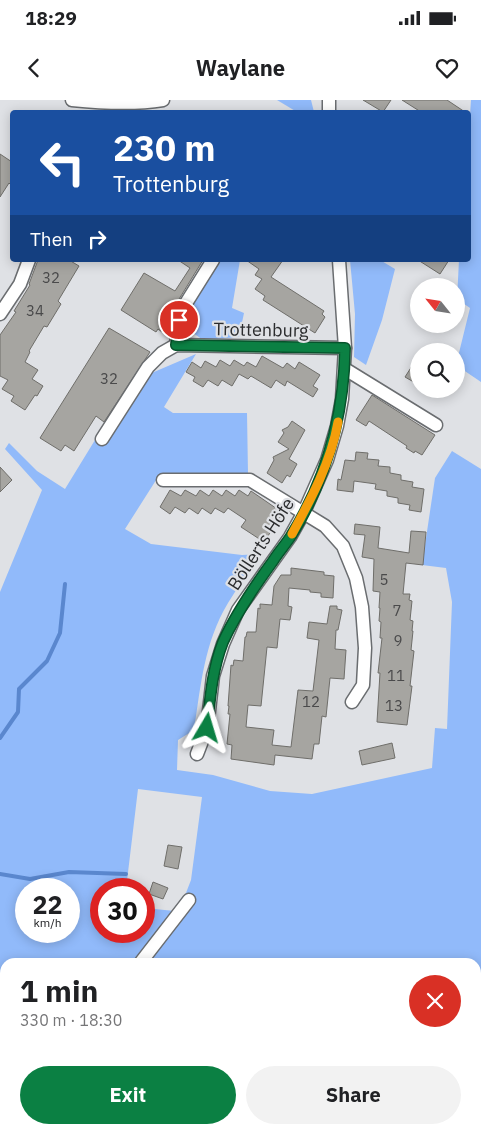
<!DOCTYPE html>
<meta charset="utf-8">
<style>
:root{--surface:#fff;--page:#f2f2f2;--text:#202124;--muted:#757577;--accent:#0b8043}
body{margin:0;font-family:"IBM Plex Sans",sans-serif;background:var(--page);color:var(--text);height:100vh;display:flex;flex-direction:column;font-size:19px;white-space:nowrap}
*{box-sizing:border-box;margin:0}
p{font-size:16px;color:var(--muted)}
.icon{flex:none;width:28px;height:28px;fill:none;stroke:currentColor;stroke-width:2;stroke-linecap:round;stroke-linejoin:round}
.map{position:relative;flex:1;overflow:hidden}
.side{position:absolute;left:0px;top:858px;width:481px;height:176px;display:flex;flex-direction:column;background:var(--surface);border-radius:15px 15px 0 0;box-shadow:0 2px 12px #0003}
.side>*{flex:none}
.banner{position:absolute;left:10px;top:10px;width:461px;height:152px;border-radius:5px;box-shadow:0 2px 12px #0003;background:#1a4fa0;color:#fff;overflow:hidden}
.needle{width:32px;rotate:300deg}
.tools{position:absolute;left:410px;top:178px;display:grid;gap:10px}
.tools a{display:grid;place-items:center;width:55px;height:55px;border-radius:50%;background:var(--surface);box-shadow:0 2px 12px #0003;font-size:25px}
.speed{position:absolute;left:15px;top:778px;display:flex;gap:10px;font-size:25px;font-weight:700;text-align:center}
.speed>*{display:grid;place-content:center;width:65px;height:65px;border-radius:50%;background:var(--surface);box-shadow:0 2px 12px #0003;line-height:1}
.speed small{font-size:12px;font-weight:400}
.speed .limit{border:8px solid #d22;background:#fff;color:#111}
.pin{position:absolute;display:grid;place-items:center;width:42px;height:42px;color:#fff;margin:-21px;border:2px solid #fff;border-radius:50%;box-shadow:0 1px 5px #0007}
.me{position:absolute;width:55px;margin:-28px;rotate:7deg;stroke-linejoin:round;filter:drop-shadow(0 0 4px #0008)}
.turn{display:flex;align-items:center;gap:18px;height:105px;padding:0 20px;font-size:22px}
.turn .icon{width:65px;height:65px;stroke-width:2.5}
.turn b{display:block;font-size:35px;line-height:42px}
.then{display:flex;align-items:center;height:48px;padding:0 20px;background:#0003;gap:10px;font-size:19px}
.round{display:grid;place-items:center;flex:none;width:52px;height:52px;border-radius:26px;background:var(--page)}
.overview{display:flex;align-items:center;justify-content:space-between;height:85px;padding:0 20px}
h1{font-size:30px;font-weight:700;line-height:38px}
.action{display:flex;gap:10px;margin-top:auto;padding:10px 20px}
.action a{flex:1;height:58px;border-radius:30px;background:var(--accent);color:#fff;font-size:20px;font-weight:700;line-height:58px;text-align:center}
.action a+a{background:var(--page);color:var(--text)}
.status{display:flex;justify-content:space-between;align-items:center;height:35px;padding:0 25px;background:var(--surface);direction:ltr}
.status svg{height:14px;fill:currentColor}
header{display:flex;justify-content:space-between;align-items:center;height:65px;padding:0 20px;background:var(--surface);font-size:22px;font-weight:700}
.map>svg:first-child{display:block}
.green{fill:#91bafa;fill-rule:evenodd}
.lines{fill:none;stroke-linecap:round;stroke-linejoin:round}
.stream{stroke:#5a87ce;stroke-width:4}
.building{fill:#a6a5a1;stroke:#6f6e6a}
.minor-casing{stroke:#6a6d70;stroke-width:15}
.minor{stroke:#fff;stroke-width:12}
.route-casing{stroke:#07532c;stroke-width:12}
.route{stroke:#0b8043;stroke-width:9}
.slow{stroke:#f59e0b;stroke-width:9}
.labels{text-anchor:middle;stroke-width:4.5;stroke-linejoin:round;paint-order:stroke}
.number-label{font-size:15px;fill:#4a4a4b}
.street-label{font-size:18px;fill:#2b2c2e;stroke:#dfe1e5}
</style>
<div class="status"><b>18:29</b><svg viewBox="0 0 49 12"><path d="M0 12V9h3v3zM5 12V6h3v6zM10 12V3h3v9zM15 12V0h3v12zM26 1h20v11H26zM47 4h2v5h-2z"/></svg></div>
<header><svg class="icon" aria-label="back" viewBox="0 0 24 24"><path d="M15 5l-7 7 7 7"/></svg>Waylane<svg class="icon" aria-label="heart" viewBox="0 0 24 24"><path d="M12 20l-8-8c-3-5 5-10 8-4 3-6 11-1 8 4z"/></svg></header>
<div class="map">
<svg width="481" height="1033" viewBox="0 0 481 1033">
<rect width="100%" height="100%" fill="#dfe1e5"/>
<g class="green">
<path d="M277,0H311L314,12H297Z"/>
<path d="M471,0H481V282L456,265L470,208L457,199L459,160H469V30Z"/>
<path d="M218,160H240L232,208L244,213L239,237L203,240L182,225Z"/>
<path d="M350,160H380L395,169L382,220L366,265L354,257L355,214Z"/>
<path d="M196,254L164,307L173,313H247L248,374L158,377L125,429L151,444L242,455L261,454C251,471 238,486 228,503C204,543 201,585 194,630L178,640L177,670L213,675L270,691L312,694L432,668L435,628L447,629L452,502L446,468L422,465L435,378L452,351L481,369V1033L439,1029H476V862H5V1029H297L299,1033H0V492L42,390L5,349L9,343L37,371L65,389L95,340L102,346L147,275ZM138,689L202,697L191,780L184,798L175,811L144,808V831H101V789H126ZM26,789H69V831H26Z"/>
</g>
<g class="lines">
<g class="stream">
<path d="M0,638L18,612L19,589L47,561L60,533L65,484"/>
<path d="M0,774L30,779L69,772L126,774"/>
<path d="M476,915H481"/>
</g>
</g>
<g class="building">
<path d="M363,0H391L383,12Z"/>
<path d="M402,0H447L465,12H421Z"/>
<path d="M0,54L12,62V86L9,83L0,97Z"/>
<path d="M38,160H69L79,166L58,201L61,204L47,227L44,226L29,251L30,252L25,262L38,270L32,279L43,286L37,296L35,295L25,310L11,301L14,296L2,289L8,280L0,276V235L16,212L14,211L30,185L29,184Z"/>
<path d="M178,160H203L176,204L171,218L162,232L158,229L156,232L121,210L144,173L175,191L190,168Z"/>
<path d="M246,160H283L271,177L324,211L322,214L325,217L315,233L263,200L265,196L255,189L262,179L255,175L259,169Z"/>
<path d="M418,160H449L440,174Z"/>
<path d="M109,228L150,252L104,322L96,316L74,351L65,345L61,351L40,338Z"/>
<path d="M419,255V285L405,277Z"/>
<path d="M262,256L283,268L287,263L295,269L299,262L320,275L313,286L318,289L313,297L287,281L285,286L276,280L271,288L251,276L248,279L239,274L232,286L222,280L218,286L208,280L203,287L193,281L195,277L186,272L192,262L201,268L205,261L216,267L220,260L230,266L234,260L244,266L247,262L256,267Z"/>
<path d="M372,295L435,335L422,355L415,351L414,353L406,348L407,346L369,321L366,326L356,320Z"/>
<path d="M292,321L305,330L289,359L297,364L290,377L287,375L282,383L267,373L274,360L273,357L289,349L278,342L284,333L282,330L288,327Z"/>
<path d="M356,352L368,353L367,359L379,360L378,366L390,367V373L401,375V380L413,382L412,387L424,389L421,412L409,410L410,405L398,403V398L387,396V391L375,389L376,384L354,381L353,392L337,390L338,379L341,380L345,360L355,361Z"/>
<path d="M0,367L12,380L0,392Z"/>
<path d="M170,390L181,396L185,390L196,396L200,390L209,396L213,390L222,396L226,390L235,396L239,390L248,396L251,391L283,413L264,442L241,427L246,420L228,408L224,413L215,408L211,414L202,408L198,414L189,408L185,413L175,407L170,414L160,407Z"/>
<path d="M355,424L380,427L378,448L409,453L411,431L426,432L423,465L406,463L403,494H410L409,500L412,501L410,520L413,521L412,531H413L411,550L414,551L410,586H412L407,625L377,622L380,573H378L382,538H380L381,522L379,521L380,508H379L380,492L373,491L374,459L362,457L365,435L354,434Z"/>
<path d="M291,468L324,472V475L334,476L333,498L321,497V493L310,492V490L289,488L288,506L292,507L290,520L280,519L277,548L267,547L261,606L248,605L246,627L274,630L272,645L291,647L298,590L313,591L319,540L307,538L309,522L327,524L330,506H337V509L342,510L338,530H336L335,549L346,550L344,579L330,578L326,617L322,616L319,644H314L312,659L275,655L274,665L231,659L232,645L227,644L230,614H228L229,606H228L231,565L233,566L234,560L243,561L245,537H246L247,532H256L258,508L260,509V504L272,505L274,486L281,475H291Z"/>
<path d="M392,643L395,658L362,665L359,651Z"/>
<path d="M168,745L182,747L178,769L164,766Z"/>
<path d="M153,782L168,788L163,799L149,794Z"/>
</g>
<g class="lines">
<defs>
<g id="minor">
<path d="M72,0C102,3 133,5 163,0"/>
<path d="M329,12V0"/>
<path d="M0,214L20,184L29,160"/>
<path d="M176,245L179,220L183,208L213,160"/>
<path d="M345,269L436,325"/>
<path d="M102,339L148,267L162,253L176,245L345,248"/>
<path d="M163,380H250L325,426L343,446L356,478L362,507L365,548L363,585L352,602"/>
<path d="M197,654L207,628L213,576L223,544L238,510L290,437L304,412L327,360L337,326L342,299L345,248L339,160"/>
<path d="M141,862L189,800"/>
<path d="M0,917L5,915"/>
<path d="M302,1029L304,1033"/>
</g>
</defs>
<use href="#minor" class="minor-casing"/>
<use href="#minor" class="minor"/>
</g>
<g class="lines">
<defs>
<path id="route" d="M179,220L176,245L345,248C344,317 327,378 291,436C285,445 278,453 273,461C254,487 236,513 223,542C212,570 210,599 207,628"/>
</defs>
<use href="#route" class="route-casing"/>
<use href="#route" class="route"/>
<path class="slow" d="M292,434C311,399 331,362 338,322"/>
</g>
<g class="labels">
<g class="number-label">
<text x="51" y="183">32</text>
<text x="35" y="216">34</text>
<text x="109" y="284">32</text>
<text x="384" y="485">5</text>
<text x="397" y="516">7</text>
<text x="398" y="546">9</text>
<text x="396" y="581">11</text>
<text x="311" y="607">12</text>
<text x="394" y="611">13</text>
</g>
<g class="street-label">
<text transform="translate(261 230) rotate(1)" y="6">Trottenburg</text>
<text transform="translate(261 444) rotate(-57)" y="6">Böllerts Höfe</text>
</g>
</g>
</svg>
<div class="tools">
<a><svg class="needle" viewBox="-14 -14 28 28"><path d="M0-13l5 13h-10z" fill="#e53935"/><path d="M0 13l5-13h-10z" fill="#757577"/></svg></a>
<a><svg class="icon" aria-label="search" viewBox="0 0 24 24"><circle cx="10" cy="10" r="6"/><path d="M15 15l6 6"/></svg></a>
</div>
<div class="speed"><div>22<small>km/h</small></div><div class="limit">30</div></div>
<div class="pin" style="left:179px;top:220px;background:#d93025"><svg class="icon" aria-label="arrive" viewBox="0 0 24 24"><path d="M6 21V4h12l-3 4 3 4H6"/></svg></div>
<svg class="me" style="left:207px;top:628px" viewBox="-20 -20 40 40"><path d="M0-17L14 15 0 8-14 15z" fill="#0b8043" stroke="#fff" stroke-width="4"/></svg>
<div class="banner">
<div class="turn"><svg class="icon" aria-label="left" viewBox="0 0 24 24"><path d="M17 20v-9H6M10 6l-5 5 5 5"/></svg><div><b>230 m</b>Trottenburg</div></div>
<div class="then">Then<svg class="icon" aria-label="right" viewBox="0 0 24 24"><path d="M7 20v-9h11M14 6l5 5-5 5"/></svg></div>
</div>
<section class="side">
<div class="overview"><div><h1>1 min</h1><p>330 m · 18:30</p></div><a class="round" style="background:#d93025;color:#fff"><svg class="icon" aria-label="close" viewBox="0 0 24 24"><path d="M6 6l12 12M18 6L6 18"/></svg></a></div>
<div class="action"><a>Exit</a><a>Share</a></div>
</section>
</div>
